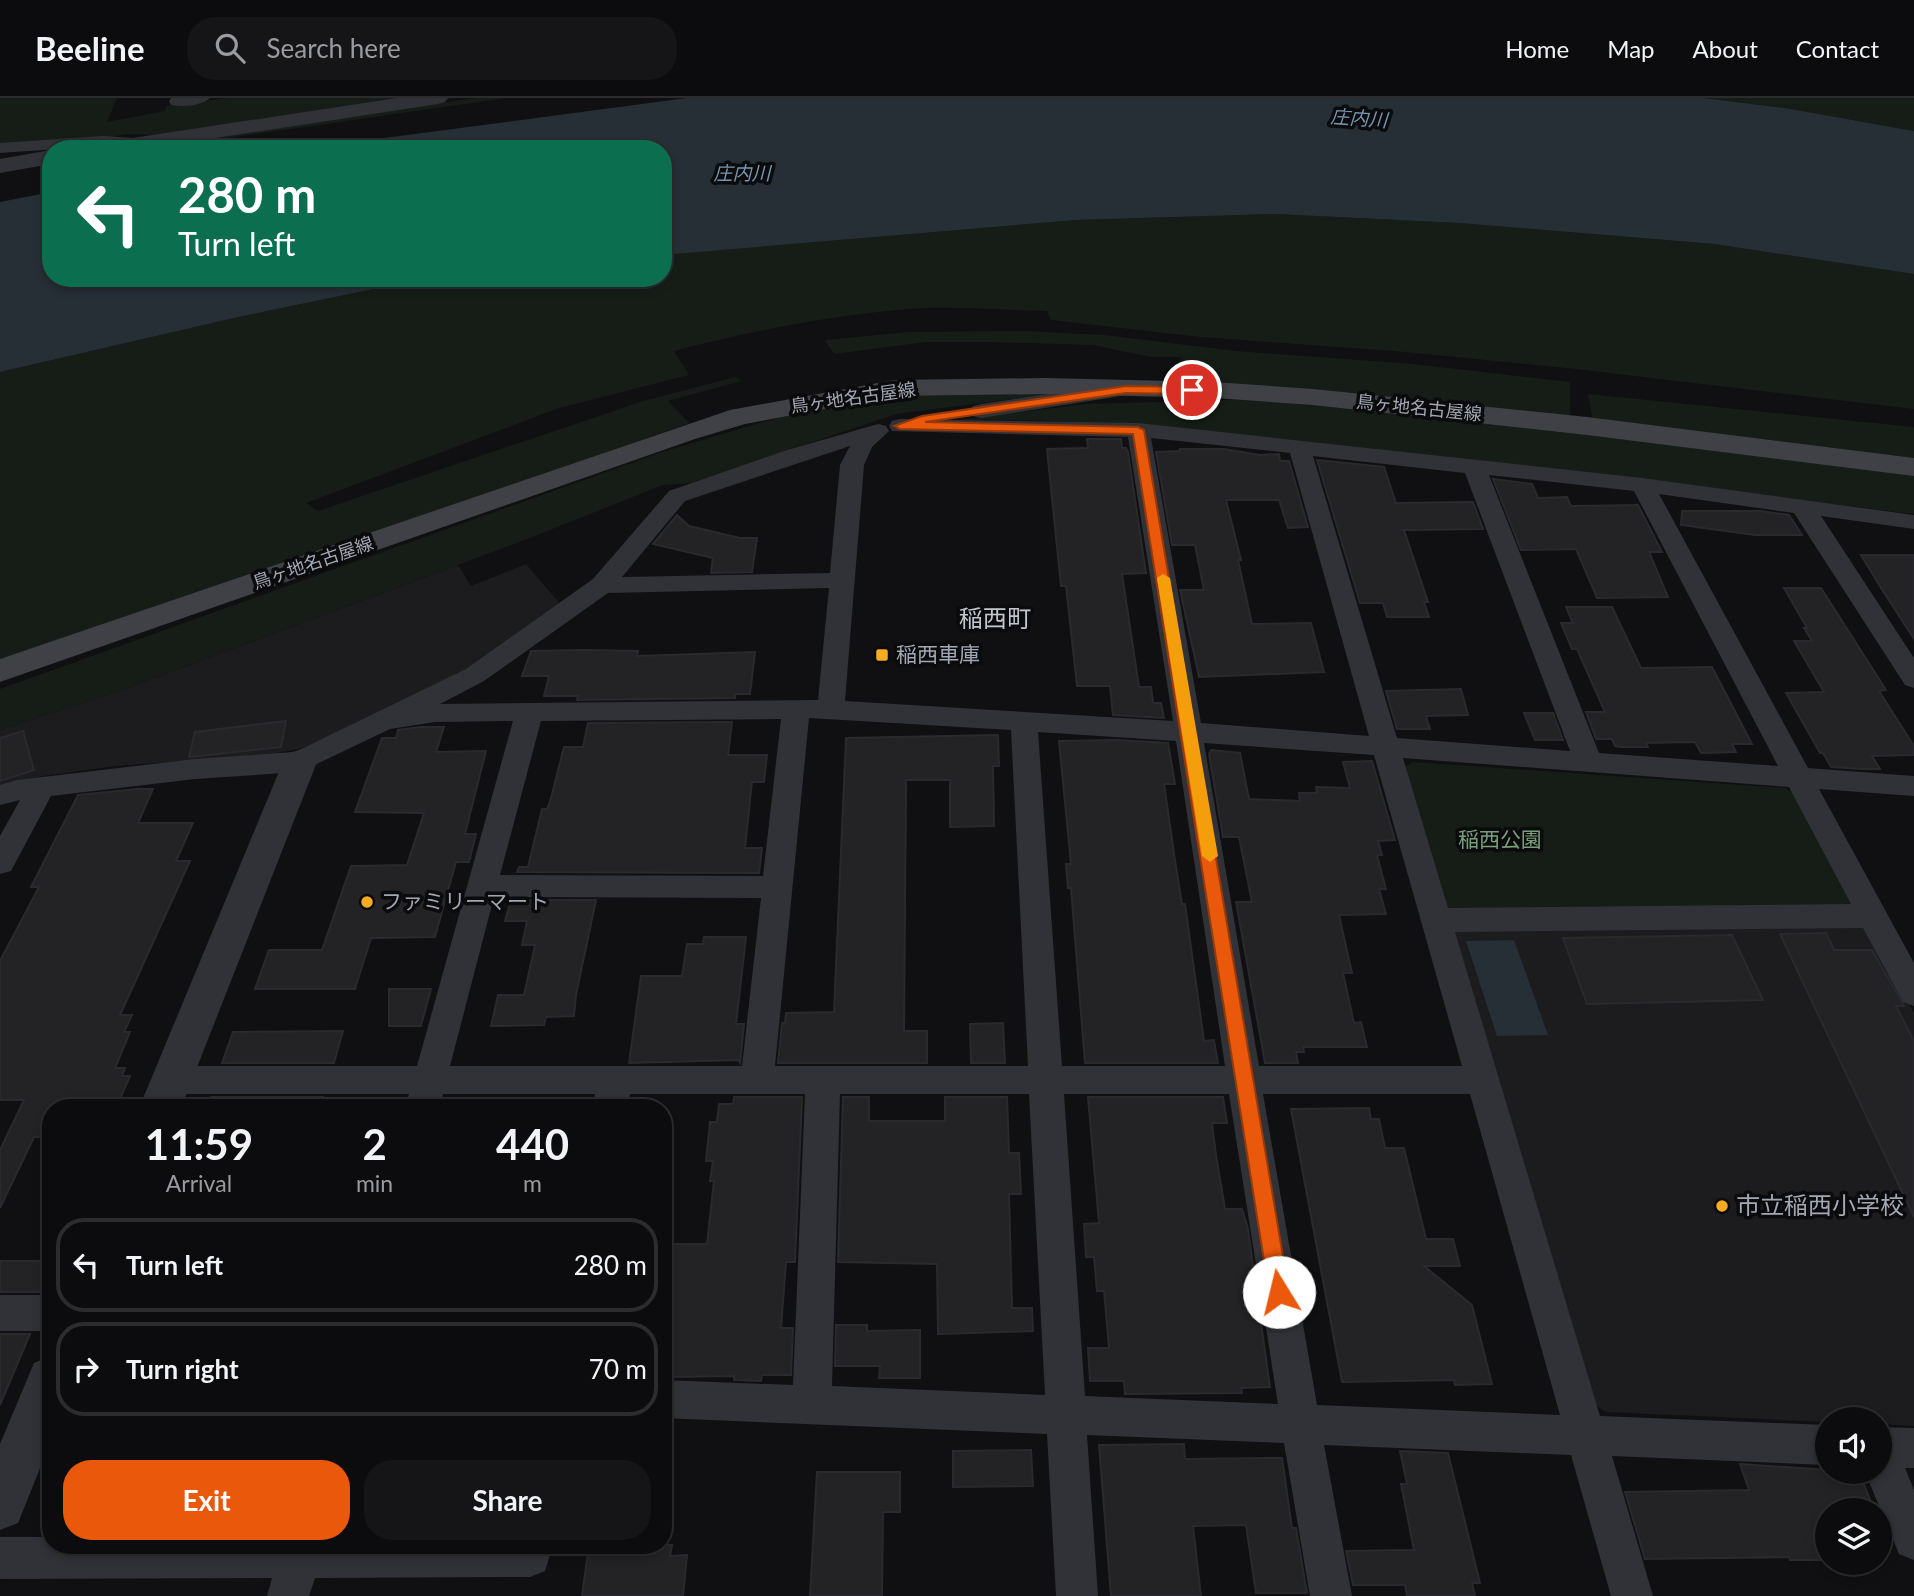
<!DOCTYPE html>
<meta charset="utf-8">
<style>
:root{--surface:#0c0c0e;--page:#151517;--text:#f1f3f6;--muted:#9a9b9e;--line:#2c2c2e;--accent:#ea580c}
body{margin:0;font-family:Lato,"Noto Sans JP",sans-serif;background:var(--page);color:var(--text);height:100vh;display:flex;flex-direction:column;font-size:26px;white-space:nowrap}
*{box-sizing:border-box;margin:0}
p{font-size:23px;color:var(--muted)}
.icon{flex:none;width:38px;height:38px;fill:none;stroke:currentColor;stroke-width:2;stroke-linecap:round;stroke-linejoin:round}
.map{position:relative;flex:1;overflow:hidden}
.side{position:absolute;left:42px;top:1001px;width:630px;height:455px;display:flex;flex-direction:column;background:var(--surface);border-radius:28px;box-shadow:0 4px 10px #0003,0 0 0 2px var(--line)}
.side>*{flex:none}
.banner{position:absolute;left:42px;top:42px;width:630px;height:147px;border-radius:28px;box-shadow:0 4px 10px #0003,0 0 0 2px var(--line);background:#0b6e4f;color:#fff;overflow:hidden}
.fabs{position:absolute;left:1815px;top:1309px;display:grid;gap:14px}
.fabs a{display:grid;place-items:center;width:77px;height:77px;border-radius:50%;background:var(--surface);box-shadow:0 4px 10px #0003,0 0 0 2px var(--line);font-size:35px}
.pin{position:absolute;display:grid;place-items:center;width:60px;height:60px;color:#fff;margin:-30px;border:4px solid #fff;border-radius:50%;box-shadow:0 2px 7px #0007}
.me{position:absolute;width:77px;margin:-38px;rotate:351deg;stroke-linejoin:round;filter:drop-shadow(0 0 5px #0008)}
.turn{display:flex;align-items:center;gap:24px;height:147px;padding:0 21px;font-size:32px}
.turn .icon{width:91px;height:91px;stroke-width:2.5}
.turn b{display:block;font-size:49px;line-height:60px}
.eta{display:flex;justify-content:space-evenly;align-items:center;height:119px;text-align:center}
.eta b{font-size:42px;font-weight:700;line-height:49px}
.primary-button{display:flex;gap:14px;margin-top:auto;padding:14px 21px}
.primary-button a{flex:1;height:80px;border-radius:28px;background:var(--accent);color:#fff;font-size:28px;font-weight:700;line-height:80px;text-align:center}
.primary-button a+a{background:var(--page);color:var(--text)}
ul{padding:0;list-style:none}
li{display:flex;align-items:center;gap:21px;height:94px;margin:0 14px 10px;padding:0 7px;border:4px solid var(--line);border-radius:28px}
li div{flex:1}
li b{display:block;font-size:26px}
li em{font-style:normal}
header{display:flex;align-items:center;gap:42px;box-sizing:border-box;height:98px;padding:0 35px;background:var(--surface);border-bottom:2px solid var(--line)}
header strong{font-size:33px}
nav{display:flex;gap:38px;margin-inline-start:auto;font-size:24px}
.search{width:490px;height:63px;background:var(--page);display:flex;align-items:center;gap:18px;box-sizing:border-box;padding:0 24px;border-radius:28px;color:var(--muted);font-size:26px}
.map>svg:first-child{display:block}
.built{fill:#1c1c1f}
.green{fill:#161d17}
.water{fill:#262f36}
.building{fill:#232326;stroke:#2a2a2e;stroke-width:2}
.lines{fill:none;stroke-linecap:round;stroke-linejoin:round}
.minor{fill:#313237;fill-rule:evenodd}
.tertiary{fill:#313237;fill-rule:evenodd}
.secondary{fill:#3f4147;fill-rule:evenodd}
.route{fill:#ea580c;stroke:#983908;stroke-width:2}
.slow{fill:#f59e0b}
.poi-dot{fill:#f9ab21;stroke:#0b0b0d;stroke-width:2.5}
.labels{text-anchor:middle;stroke-width:7;stroke-linejoin:round;paint-order:stroke}
.far-street-label{font-size:18px;fill:#a1a7b3;stroke:#0b0b0d}
.far-water-label{font-size:19px;font-style:italic;fill:#7596b1;stroke:#0b0b0d}
.poi-label{font-size:21px;fill:#a1a7b3;stroke:#0b0b0d;text-anchor:start}
.park-label{font-size:21px;fill:#779f78;stroke:#0b0b0d}
.quarter-label{font-size:24px;fill:#c2c6cf;stroke:#0b0b0d}
.near-poi-label{font-size:24px;fill:#a1a7b3;stroke:#0b0b0d;text-anchor:start}
</style>
<header>
<strong>Beeline</strong>
<div class="search"><svg class="icon" aria-label="search" viewBox="0 0 24 24"><circle cx="10" cy="10" r="6"/><path d="M15 15l6 6"/></svg>Search here</div>
<nav><a>Home</a><a>Map</a><a>About</a><a>Contact</a></nav>
</header>
<div class="map">
<svg width="1914" height="1498" viewBox="0 0 1914 1498">
<rect width="100%" height="100%" fill="#101012"/>
<g class="built">
<path d="M526,466L562,508L467,575L341,634L299,651L263,657L116,668L43,678L0,688V632L125,591L458,467L471,488Z"/>
<path d="M1859,825L1870,831L1914,915V1328L1880,1326V1321H1827V1324L1606,1314L1588,1302L1452,841L1458,828Z"/>
</g>
<g class="green">
<path d="M0,0H117L107,24L165,13L167,8L227,0H412L161,37L128,36L97,41L0,48Z"/>
<path d="M476,0H506L152,51H126Z"/>
<path d="M1704,0H1914V33L1785,10Z"/>
<path d="M1276,116L1459,125L1714,146L1914,176V311L1576,271L1406,254L1201,239L1051,222L1047,213C998,212 946,207 897,212C822,219 747,234 674,253L689,277L559,310L306,405L318,413L643,303L736,279L741,283L668,303L689,325L437,414L0,561V274L234,220L427,180H663V157L1076,122Z"/>
<path d="M1024,233L1104,237L1236,253L1413,266L1570,284V320L1186,284L1180,259H1151L1093,247L985,244H926L834,256L825,242L908,234Z"/>
<path d="M1067,294L896,316L692,385L663,387L517,445L125,591L0,632V591L662,354L814,309L904,297Z"/>
<path d="M1588,296L1914,329V362L1593,323Z"/>
<path d="M1232,302L1306,304L1914,375V416C1732,393 1550,371 1367,351C1230,336 1094,319 956,322L1087,306Z"/>
<path d="M1413,664L1785,690L1798,697L1854,803L1848,811L1455,815L1443,808L1402,671Z"/>
</g>
<g class="water">
<path d="M687,0H1704L1785,10L1914,33V176L1714,146L1459,125L1276,116L1076,122L663,157V51H301Z"/>
<path d="M51,94V180H427L234,220L0,274V104Z"/>
<path d="M1514,842L1548,937L1497,938L1466,843Z"/>
</g>
<g class="building">
<path d="M1087,341H1121L1122,350H1126L1128,354L1146,475L1122,476L1139,589H1151L1153,605H1161L1164,620L1113,617L1110,588H1077L1066,488H1061L1047,351L1088,350Z"/>
<path d="M1180,351H1224L1260,357L1279,356L1280,363H1289L1308,429L1288,430L1279,402H1226L1241,462H1238L1252,526L1311,525L1324,574L1199,579L1180,492H1204L1195,447H1172L1156,354L1179,353Z"/>
<path d="M1317,362L1384,369L1396,405L1473,404L1483,431L1404,432L1428,504H1424L1429,519H1387L1383,505H1360Z"/>
<path d="M1493,381L1532,386L1538,400L1567,399L1571,408L1638,407L1662,454H1649L1668,499L1597,500L1576,451L1521,452Z"/>
<path d="M1682,413H1760L1789,417L1802,437H1755L1681,427Z"/>
<path d="M677,417L689,428L740,440H757L752,474L711,475L713,460L653,446Z"/>
<path d="M1861,457H1914V541L1881,490Z"/>
<path d="M1784,490H1821L1886,592L1879,593L1914,648V657L1872,658L1880,671H1863L1831,669L1823,655H1820L1786,595L1824,594L1794,543H1812L1804,530H1807Z"/>
<path d="M1566,509H1612L1641,570L1712,569L1752,646H1732L1736,654L1701,655L1695,644L1646,645L1648,649H1621L1615,648L1612,641H1596L1586,614H1605L1577,551H1572L1561,525H1573Z"/>
<path d="M584,552L638,553L637,558L755,554L750,596H735V600L577,602L578,598H544L549,578H522L531,553Z"/>
<path d="M1461,591L1468,617L1426,618L1430,631H1397L1386,593Z"/>
<path d="M1524,615H1553L1563,642H1535Z"/>
<path d="M286,623L281,649L189,659L195,634Z"/>
<path d="M732,624L728,657H767L764,684H752L745,750H762L759,775L517,774L519,769H528L542,711H547L550,704L564,649H583L588,625Z"/>
<path d="M421,629H444L436,654L486,653L465,736H476L469,764H456L435,839L371,840L355,891H255L269,852H322L351,768L407,767L424,715L355,714L382,640H396L398,632Z"/>
<path d="M23,633L34,672L0,683V640Z"/>
<path d="M998,637L999,668H993L994,728L950,729V682H906L904,933H927V965H778L782,925H785L786,915L834,914L846,640Z"/>
<path d="M1116,642L1168,645L1175,686H1164L1174,756L1182,806H1185L1204,943L1214,942L1218,965H1085L1071,790H1068L1066,766H1071L1059,643Z"/>
<path d="M1211,652L1240,655L1249,701L1300,703L1299,695H1317L1316,689L1350,690L1343,664L1372,663L1395,742L1378,743L1382,757H1377L1386,791H1379L1386,816L1339,817L1352,875H1343L1354,925L1361,924L1367,949H1303L1304,954H1296L1298,965H1265L1236,804H1252L1239,739H1223L1209,656Z"/>
<path d="M137,691H153L138,725H193L176,763H190L120,917H132L124,934H130L115,970H125L122,978H130L118,1006H106L104,1010H51V1039H34L0,1110V1052L24,1002H0V863L39,789H31L78,697Z"/>
<path d="M511,802H596L576,897L574,918L546,919L544,927L491,928L498,897H524L535,847H522L527,823H505Z"/>
<path d="M1826,835L1834,852H1872L1904,908H1896L1914,943V1119L1780,836Z"/>
<path d="M1732,837L1763,902L1587,906L1563,840Z"/>
<path d="M704,839H746L736,926H744L740,965L738,962L629,965L641,878H682L687,846H703Z"/>
<path d="M389,891H431L421,928H389Z"/>
<path d="M1003,925L1005,965H971L970,926Z"/>
<path d="M343,933L334,965H222L233,934Z"/>
<path d="M211,999H323L320,1010H207Z"/>
<path d="M734,999H802L795,1164H786L781,1230H793L791,1277H762L761,1283L734,1282V1278L669,1279L671,1264H664L669,1223H663V1146H707L714,1083H710L713,1063H706L710,1024H717L719,1006H733Z"/>
<path d="M843,999H869V1023H945V999H1007L1009,1055H1019L1021,1096H1009L1012,1210H1032L1033,1233L938,1236L937,1166L838,1164Z"/>
<path d="M1088,999H1223L1227,1025H1212L1216,1057L1225,1111H1242L1248,1131L1270,1289L1241,1290L1242,1295L1125,1296L1124,1283H1090L1088,1250H1109L1104,1193H1097L1094,1159H1086L1084,1126L1099,1125Z"/>
<path d="M1369,1010L1371,1021H1379L1385,1050H1404L1426,1141H1453L1460,1168H1424L1472,1207L1492,1286L1455,1287L1454,1282L1342,1284L1291,1011Z"/>
<path d="M0,1163H51V1182L46,1194H0Z"/>
<path d="M836,1227H867V1233L920,1232V1280H879L880,1268H835Z"/>
<path d="M0,1236H30L0,1307Z"/>
<path d="M1184,1346L1185,1361L1282,1360L1292,1430H1296L1307,1495H1256L1246,1427L1193,1428L1201,1498H1111L1099,1347Z"/>
<path d="M1031,1352L1033,1388L953,1389V1353Z"/>
<path d="M1400,1353L1448,1355L1480,1485H1472L1475,1498H1407L1405,1487H1353L1346,1453L1414,1452L1401,1386H1407Z"/>
<path d="M1740,1366L1859,1374L1874,1412H1827V1462H1790L1789,1459L1645,1461L1625,1394L1749,1392Z"/>
<path d="M817,1374H900V1414H883L882,1498H810Z"/>
<path d="M589,1447H672L670,1458L687,1457L683,1498H582Z"/>
</g>
<g class="lines">
<g class="minor">
<path d="M171,0H210C202,8 182,9 171,7L169,3Z"/>
<path d="M103,38L134,40L143,45L134,50L103,48L0,55V45Z"/>
<path d="M1126,284L1134,286L1137,291L1134,296L981,320L973,318L970,313L973,308L981,306Z"/>
<path d="M900,321L1138,325L1642,380L1914,417V431L1821,418L1914,560V590L1905,587L1794,415L1659,396L1808,670L1914,678V698L1819,691L1914,865V908L1903,904L1863,830L1455,834L1600,1318L1827,1327V1367L1612,1358L1653,1498H1611L1571,1357L1324,1347L1352,1498H1310L1284,1345L1087,1337L1098,1498H1056L1047,1336L663,1320V1282L793,1287L805,996H630L627,1010H593L595,996H443L439,1010H405L409,996H172L160,992L155,982L160,972L172,968H417L513,623L435,624L390,631L300,674L195,681L51,698L11,773L0,776V738L20,702L0,707V687L17,682L195,661L295,654L466,571L593,481L669,393L784,353L878,326L886,328L889,333L872,349L864,367L845,603L1173,623L1128,339L892,333L889,328L892,323ZM1151,340L1290,355L1369,638L1201,625ZM850,348L840,367L830,475L622,479L685,403ZM1313,358L1465,375L1570,653L1397,640ZM1489,377L1634,393L1778,668L1599,655ZM829,490L818,602L440,606L484,583L608,495ZM809,620L1011,632L1028,968H775ZM781,621L763,778L500,777L541,623ZM1038,634L1176,643L1225,968H1062ZM1204,645L1374,657L1462,968H1259ZM1403,660L1789,689L1851,806L1448,810ZM494,799L761,800L742,968H450ZM840,996H1029L1045,1297L832,1288ZM1064,996H1229L1278,1306L1085,1298ZM1263,996H1470L1560,1317L1317,1307Z"/>
<rect x="0" y="1197" width="51" height="36"/>
<path d="M1880,1329L1914,1330V1370H1905L1914,1392V1462L1899,1456L1865,1374H1880Z"/>
<path d="M0,1439H51V1447H553L545,1473L530,1479L315,1480L309,1498H267L272,1480L0,1481Z"/>
</g>
<g class="tertiary">
<path d="M397,0H448L445,4L438,6L144,51H89L92,46L100,45Z"/>
<path d="M51,52V66L0,75V61Z"/>
<path d="M300,652L312,655L317,664L181,1010H139L283,664L288,655Z"/>
<path d="M51,1258V1343L18,1425L0,1432V1346L34,1265Z"/>
</g>
<path class="secondary" d="M1045,280L1214,284L1313,291L1587,319L1914,360V378L1587,337L1313,307L1214,300L1045,296L894,298L745,326L695,341L0,584V561L730,312L894,282Z"/>
</g>
<path class="route" d="M1126,288L1192,289L1198,292L1192,296L1126,295L925,324L1138,329L1144,332L1289,1194L1287,1201L1279,1203L1272,1201L1269,1194L1133,336L900,331L894,328L922,318Z"/>
<path class="slow" d="M1163,476L1170,480L1218,758L1210,764L1202,758L1157,480Z"/>
<g class="poi-dot">
<rect x="875" y="550" width="14" height="14" rx="3.5"/>
<circle cx="367" cy="804" r="7"/>
<circle cx="1722" cy="1108" r="7"/>
</g>
<g class="labels">
<g class="far-street-label">
<text transform="translate(853 300) rotate(-8)" y="6">鳥ヶ地名古屋線</text>
<text transform="translate(1419 310) rotate(6)" y="6">鳥ヶ地名古屋線</text>
<text transform="translate(313 465) rotate(-19)" y="6">鳥ヶ地名古屋線</text>
</g>
<g class="far-water-label">
<text transform="translate(1359 20) rotate(4)" y="7">庄内川</text>
<text x="742" y="82">庄内川</text>
</g>
<g class="poi-label">
<text x="896" y="564">稲西車庫</text>
<text x="381" y="811">ファミリーマート</text>
</g>
<g class="park-label">
<text x="1500" y="749">稲西公園</text>
</g>
<g class="quarter-label">
<text x="995" y="529">稲西町</text>
</g>
<g class="near-poi-label">
<text x="1736" y="1116">市立稲西小学校</text>
</g>
</g>
</svg>
<div class="fabs">
<a><svg class="icon" aria-label="sound" viewBox="0 0 24 24"><path d="M4 9h4l5-4v14l-5-4H4zM17 9q2 3 0 6"/></svg></a>
<a><svg class="icon" aria-label="layers" viewBox="0 0 24 24"><path d="M12 4l9 5-9 5-9-5zM3 14l9 5 9-5"/></svg></a>
</div>
<div class="pin" style="left:1192px;top:292px;background:#d93025"><svg class="icon" aria-label="arrive" viewBox="0 0 24 24"><path d="M6 21V4h12l-3 4 3 4H6"/></svg></div>
<svg class="me" style="left:1279px;top:1194px" viewBox="-20 -20 40 40"><circle r="19" fill="#fff"/><path d="M0-13L10 11 0 6-10 11z" fill="#ea580c"/></svg>
<div class="banner">
<div class="turn"><svg class="icon" aria-label="left" viewBox="0 0 24 24"><path d="M17 20v-9H6M10 6l-5 5 5 5"/></svg><div><b>280 m</b>Turn left</div></div>
</div>
<section class="side">
<div class="eta">
<div><b>11:59</b><p>Arrival</p></div>
<div><b>2</b><p>min</p></div>
<div><b>440</b><p>m</p></div>
</div>
<ul>
<li><svg class="icon" aria-label="left" viewBox="0 0 24 24"><path d="M17 20v-9H6M10 6l-5 5 5 5"/></svg><div><b>Turn left</b></div><em>280 m</em></li>
<li><svg class="icon" aria-label="right" viewBox="0 0 24 24"><path d="M7 20v-9h11M14 6l5 5-5 5"/></svg><div><b>Turn right</b></div><em>70 m</em></li>
</ul>
<div class="primary-button"><a>Exit</a><a>Share</a></div>
</section>
</div>
